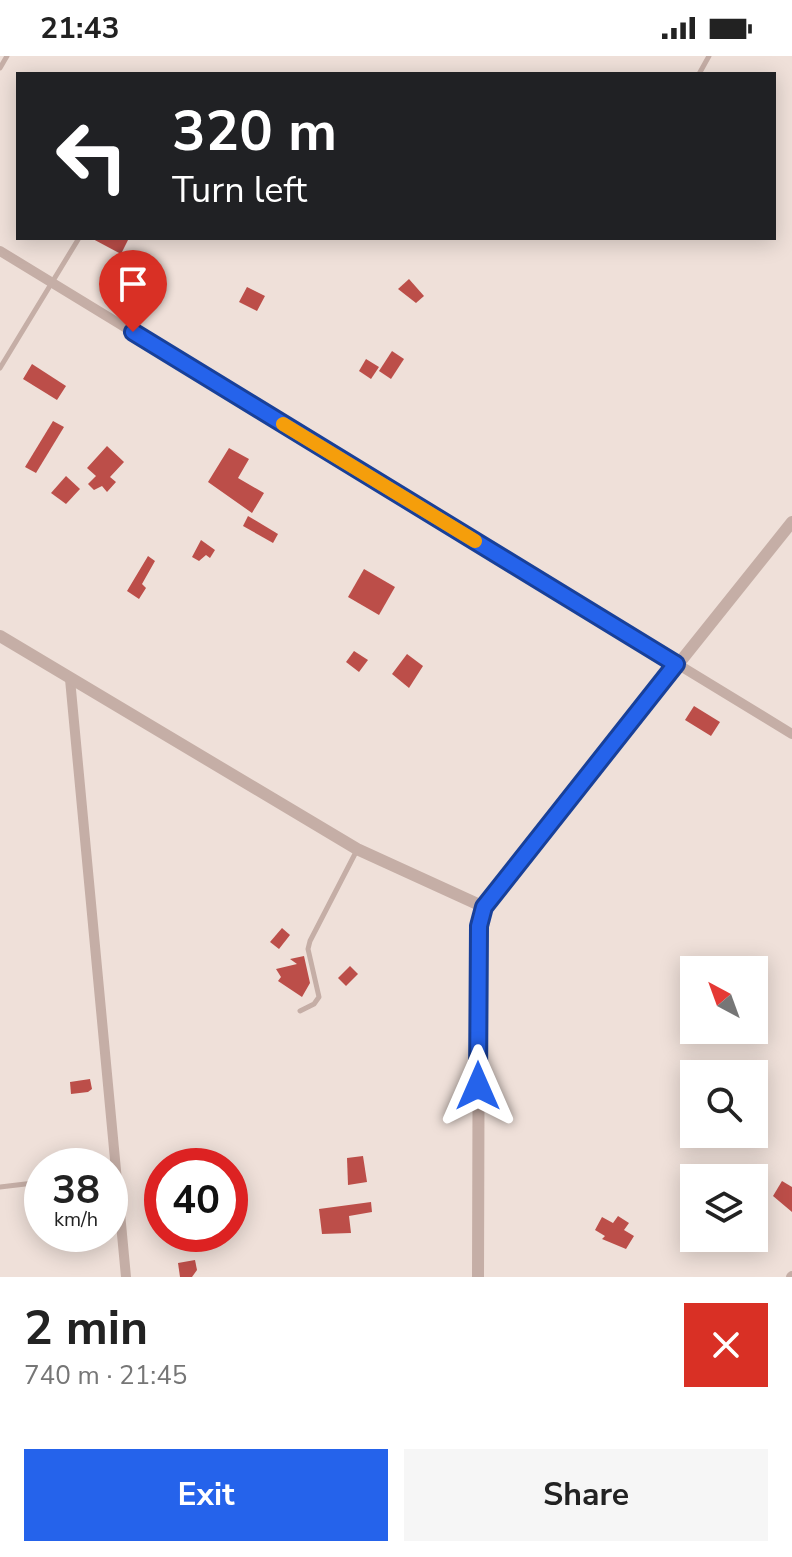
<!DOCTYPE html>
<meta charset="utf-8">
<style>
:root{--surface:#fff;--page:#f6f6f6;--text:#222;--muted:#767676;--accent:#2563eb}
body{margin:0;font-family:"Nunito Sans",sans-serif;background:var(--page);color:var(--text);height:100vh;display:flex;flex-direction:column;font-size:30px;white-space:nowrap}
*{box-sizing:border-box;margin:0}
p{font-size:26px;color:var(--muted)}
.icon{flex:none;width:44px;height:44px;fill:none;stroke:currentColor;stroke-width:2;stroke-linecap:round;stroke-linejoin:round}
.map{position:relative;height:1221px;overflow:hidden}
.panel{display:flex;flex-direction:column;background:var(--surface);flex:1}
.panel>*{flex:none}
.guide{position:absolute;left:16px;top:16px;width:760px;height:168px;border-radius:0px;box-shadow:0 4px 20px #0003;background:#202124;color:#fff;overflow:hidden}
.needle{width:52px;rotate:319deg}
.tools{position:absolute;left:680px;top:900px;display:grid;gap:16px}
.tools a{display:grid;place-items:center;width:88px;height:88px;border-radius:0px;background:var(--surface);box-shadow:0 4px 20px #0003;font-size:40px}
.speed{position:absolute;left:24px;top:1092px;display:flex;gap:16px;font-size:40px;font-weight:700;text-align:center}
.speed>*{display:grid;place-content:center;width:104px;height:104px;border-radius:50%;background:var(--surface);box-shadow:0 4px 20px #0003;line-height:1}
.speed small{font-size:20px;font-weight:400}
.speed .limit{border:12px solid #d22;background:#fff;color:#111}
.pin{position:absolute;display:grid;place-items:center;width:68px;height:68px;color:#fff;margin:-82px -34px;border-radius:50% 50% 50% 0;rotate:-45deg;box-shadow:0 0 8px #0007}
.pin .icon{rotate:45deg}
.me{position:absolute;width:88px;margin:-44px;rotate:0deg;stroke-linejoin:round;filter:drop-shadow(0 0 6px #0008)}
.turn{display:flex;align-items:center;gap:28px;height:168px;padding:0 24px;font-size:36px}
.turn .icon{width:104px;height:104px;stroke-width:2.5}
.turn b{display:block;font-size:56px;line-height:68px}
.round{display:grid;place-items:center;flex:none;width:84px;height:84px;border-radius:0px;background:var(--page)}
.head{display:flex;align-items:center;justify-content:space-between;height:136px;padding:0 24px}
h1{font-size:48px;font-weight:700;line-height:60px}
.primary-button{display:flex;gap:16px;margin-top:auto;padding:16px 24px}
.primary-button a{flex:1;height:92px;border-radius:0px;background:var(--accent);color:#fff;font-size:32px;font-weight:700;line-height:92px;text-align:center}
.primary-button a+a{background:var(--page);color:var(--text)}
.status{display:flex;justify-content:space-between;align-items:center;height:56px;padding:0 40px;background:var(--surface);direction:ltr}
.status svg{height:22px;fill:currentColor}
.map>svg:first-child{display:block}
.building{fill:#bc4e49}
.lines{fill:none;stroke-linecap:round;stroke-linejoin:round}
.service{stroke:#c5aea6;stroke-width:5}
.minor{stroke:#c5aea6;stroke-width:10}
.tertiary{stroke:#c5aea6;stroke-width:12}
.route-casing{stroke:#184099;stroke-width:20}
.route{stroke:#2563eb;stroke-width:14}
.slow{stroke:#f59e0b;stroke-width:14}
</style>
<div class="status"><b>21:43</b><svg viewBox="0 0 49 12"><path d="M0 12V9h3v3zM5 12V6h3v6zM10 12V3h3v9zM15 12V0h3v12zM26 1h20v11H26zM47 4h2v5h-2z"/></svg></div>
<div class="map">
<svg width="792" height="1221" viewBox="0 0 792 1221">
<rect width="100%" height="100%" fill="#efe0d9"/>
<g class="building">
<path d="M91,182H129L121,198Z"/>
<path d="M409,223L424,240L416,247L398,233Z"/>
<path d="M247,231L265,240L257,255L239,246Z"/>
<path d="M392,295L404,303L391,323L379,315Z"/>
<path d="M366,303L379,311L371,323L359,315Z"/>
<path d="M32,308L66,330L57,344L23,323Z"/>
<path d="M53,365L64,371L36,417L25,411Z"/>
<path d="M107,390L124,406L110,421L116,426L107,436L102,430L94,434L88,428L96,420L87,412Z"/>
<path d="M229,392L249,403L238,422L264,437L252,457L208,426Z"/>
<path d="M66,420L80,433L66,448L51,437Z"/>
<path d="M248,460L278,478L273,487L243,470Z"/>
<path d="M201,484L215,494L210,502L206,499L199,505L192,501Z"/>
<path d="M148,500L155,505L142,528L146,532L139,543L127,535Z"/>
<path d="M364,513L395,531L379,559L348,541Z"/>
<path d="M354,595L368,604L359,616L346,606Z"/>
<path d="M407,598L423,610L409,632L392,618Z"/>
<path d="M694,650L720,666L711,680L685,664Z"/>
<path d="M282,872L290,879L279,893L270,886Z"/>
<path d="M304,900L310,927L302,941L278,925L281,921L276,913L297,908L290,903Z"/>
<path d="M350,910L358,918L346,930L338,922Z"/>
<path d="M90,1023L92,1033L88,1036L71,1038L70,1026Z"/>
<path d="M212,1098L213,1110H194L193,1100Z"/>
<path d="M363,1100L367,1126L348,1129L347,1102Z"/>
<path d="M782,1125L792,1131V1156L773,1140Z"/>
<path d="M42,1139V1161L29,1163L26,1141Z"/>
<path d="M371,1146L372,1156L349,1160L351,1177L322,1178L319,1153Z"/>
<path d="M618,1160L629,1167L624,1174L634,1180L626,1193L602,1183L605,1180L595,1174L602,1161L613,1167Z"/>
<path d="M685,1182H706L714,1187L709,1196Z"/>
<path d="M195,1204L197,1214L192,1221H180L178,1207Z"/>
</g>
<g class="lines">
<g class="service">
<path d="M0,12L7,0"/>
<path d="M699,18L709,0"/>
<path d="M0,312L79,182"/>
<path d="M300,955L314,948L319,941L308,893L310,885L357,794"/>
<path d="M0,1131L42,1126"/>
</g>
<g class="minor">
<path d="M0,195L792,678"/>
<path d="M70,623L126,1221"/>
<path d="M791,1221L792,1220"/>
</g>
<g class="tertiary">
<path d="M0,580L357,793L484,851"/>
<path d="M478,1221L479,870L484,851L792,466"/>
</g>
</g>
<g class="lines">
<defs>
<path id="route" d="M133,276L676,608L484,851L479,870L478,1030"/>
</defs>
<use href="#route" class="route-casing"/>
<use href="#route" class="route"/>
<path class="slow" d="M283,368L475,485"/>
</g>
</svg>
<div class="tools">
<a><svg class="needle" viewBox="-14 -14 28 28"><path d="M0-13l5 13h-10z" fill="#e53935"/><path d="M0 13l5-13h-10z" fill="#767676"/></svg></a>
<a><svg class="icon" aria-label="search" viewBox="0 0 24 24"><circle cx="10" cy="10" r="6"/><path d="M15 15l6 6"/></svg></a>
<a><svg class="icon" aria-label="layers" viewBox="0 0 24 24"><path d="M12 4l9 5-9 5-9-5zM3 14l9 5 9-5"/></svg></a>
</div>
<div class="speed"><div>38<small>km/h</small></div><div class="limit">40</div></div>
<div class="pin" style="left:133px;top:276px;background:#d93025"><svg class="icon" aria-label="arrive" viewBox="0 0 24 24"><path d="M6 21V4h12l-3 4 3 4H6"/></svg></div>
<svg class="me" style="left:478px;top:1030px" viewBox="-20 -20 40 40"><path d="M0-17L14 15 0 8-14 15z" fill="#2563eb" stroke="#fff" stroke-width="4"/></svg>
<div class="guide">
<div class="turn"><svg class="icon" aria-label="left" viewBox="0 0 24 24"><path d="M17 20v-9H6M10 6l-5 5 5 5"/></svg><div><b>320 m</b>Turn left</div></div>
</div>
</div>
<section class="panel">
<div class="head"><div><h1>2 min</h1><p>740 m · 21:45</p></div><a class="round" style="background:#d93025;color:#fff"><svg class="icon" aria-label="close" viewBox="0 0 24 24"><path d="M6 6l12 12M18 6L6 18"/></svg></a></div>
<div class="primary-button"><a>Exit</a><a>Share</a></div>
</section>
